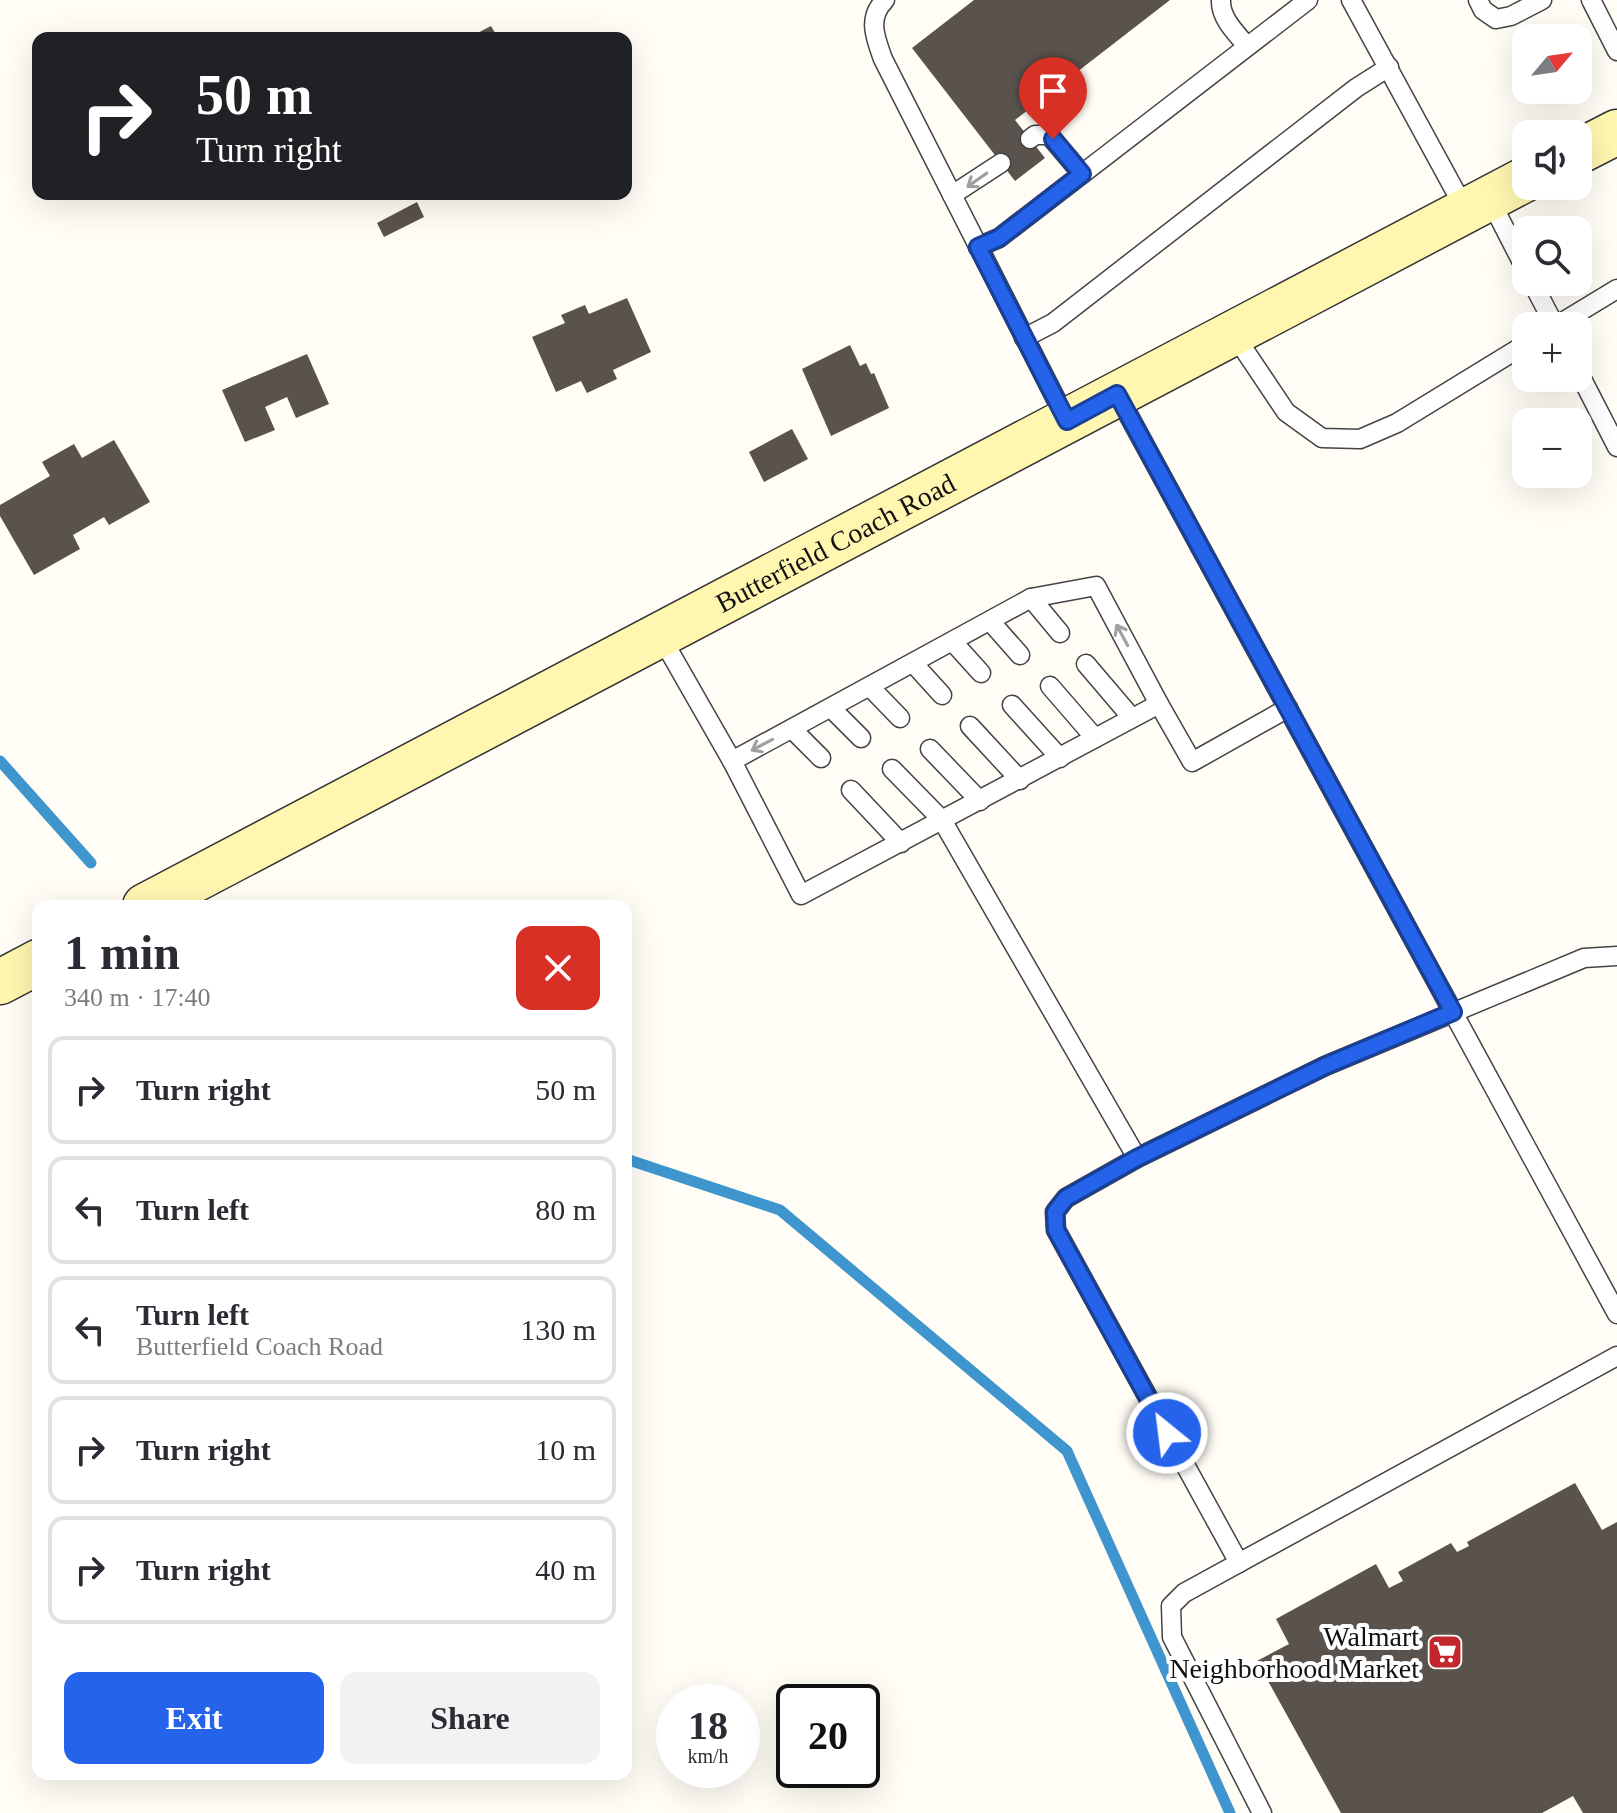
<!DOCTYPE html>
<meta charset="utf-8">
<style>
:root{--surface:#fff;--page:#f2f2f3;--text:#2b2b33;--muted:#7c7c81;--line:#e1e1e2;--accent:#2563eb}
body{margin:0;font-family:Georgia,serif;background:var(--page);color:var(--text);height:100vh;display:flex;flex-direction:column;font-size:30px;white-space:nowrap}
*{box-sizing:border-box;margin:0}
p{font-size:26px;color:var(--muted)}
.icon{flex:none;width:44px;height:44px;fill:none;stroke:currentColor;stroke-width:2;stroke-linecap:round;stroke-linejoin:round}
.map{position:relative;flex:1;overflow:hidden}
.panel{position:absolute;left:32px;top:900px;width:600px;height:880px;display:flex;flex-direction:column;background:var(--surface);border-radius:16px;box-shadow:0 8px 32px #0002}
.panel>*{flex:none}
.guide{position:absolute;left:32px;top:32px;width:600px;height:168px;border-radius:16px;box-shadow:0 8px 32px #0002;background:#202124;color:#fff;overflow:hidden}
.needle{width:52px;rotate:61deg}
.tools{position:absolute;left:1512px;top:24px;display:grid;gap:16px}
.tools a{display:grid;place-items:center;width:80px;height:80px;border-radius:16px;background:var(--surface);box-shadow:0 8px 32px #0002;font-size:40px}
.speed{position:absolute;left:656px;top:1684px;display:flex;gap:16px;font-size:40px;font-weight:700;text-align:center}
.speed>*{display:grid;place-content:center;width:104px;height:104px;border-radius:50%;background:var(--surface);box-shadow:0 8px 32px #0002;line-height:1}
.speed small{font-size:20px;font-weight:400}
.speed .limit{border:4px solid #111;border-radius:12px;background:#fff;color:#111}
.pin{position:absolute;display:grid;place-items:center;width:68px;height:68px;color:#fff;margin:-82px -34px;border-radius:50% 50% 50% 0;rotate:-45deg;box-shadow:0 0 8px #0007}
.pin .icon{rotate:45deg}
.me{position:absolute;width:88px;margin:-44px;rotate:331deg;stroke-linejoin:round;filter:drop-shadow(0 0 6px #0008)}
.turn{display:flex;align-items:center;gap:28px;height:168px;padding:0 32px;font-size:36px}
.turn .icon{width:104px;height:104px;stroke-width:2.5}
.turn b{display:block;font-size:56px;line-height:68px}
.round{display:grid;place-items:center;flex:none;width:84px;height:84px;border-radius:16px;background:var(--page)}
.overview{display:flex;align-items:center;justify-content:space-between;height:136px;padding:0 32px}
h1{font-size:48px;font-weight:700;line-height:60px}
.primary-button{display:flex;gap:16px;margin-top:auto;padding:16px 32px}
.primary-button a{flex:1;height:92px;border-radius:16px;background:var(--accent);color:#fff;font-size:32px;font-weight:700;line-height:92px;text-align:center}
.primary-button a+a{background:var(--page);color:var(--text)}
ul{padding:0;list-style:none}
li{display:flex;align-items:center;gap:24px;height:108px;margin:0 16px 12px;padding:0 16px;border:4px solid var(--line);border-radius:16px}
li div{flex:1}
li b{display:block;font-size:30px}
li em{font-style:normal}
.map>svg:first-child{display:block}
.lines{fill:none;stroke-linecap:round;stroke-linejoin:round}
.stream{stroke:#3f96cf;stroke-width:11}
.building{fill:#5a524d}
.service-casing{stroke:#444;stroke-width:21}
.secondary-casing{stroke:#333;stroke-width:47}
.service{stroke:#fff;stroke-width:18}
.secondary{stroke:#fff6b0;stroke-width:44}
.oneway{stroke:#a0a0a0}
.route-casing{stroke:#184099;stroke-width:20}
.route{stroke:#2563eb;stroke-width:14}
.labels{text-anchor:middle;stroke-width:8;stroke-linejoin:round;paint-order:stroke}
.street-label{font-size:28px;fill:#111;stroke:#fff}
.poi-label{font-size:28px;fill:#111;stroke:#fff;text-anchor:end}
</style>
<div class="map">
<svg width="1617" height="1813" viewBox="0 0 1617 1813">
<rect width="100%" height="100%" fill="#fffdf5"/>
<g class="lines">
<g class="stream">
<path d="M0,761L91,863"/>
<path d="M626,1159L780,1210L1067,1451L1230,1813"/>
</g>
</g>
<g class="building">
<path d="M974,0H1170L1015,120L1045,158L1015,181L912,48Z"/>
<path d="M491,26L498,38H468Z"/>
<path d="M417,202L424,217L384,237L377,223Z"/>
<path d="M627,298L651,352L613,370L617,379L587,393L581,381L556,392L532,337L565,323L561,315L585,305L589,314Z"/>
<path d="M850,345L860,366L866,363L871,374L874,373L889,408L831,436L802,369Z"/>
<path d="M307,354L329,404L296,418L287,397L265,407L275,430L245,442L222,390Z"/>
<path d="M792,429L808,459L764,482L749,452Z"/>
<path d="M114,440L150,502L109,525L104,517L73,535L80,549L34,575L0,516V505L50,476L42,462L74,444L82,458Z"/>
<path d="M1575,1483L1602,1530L1617,1522V1813H1583L1573,1796L1542,1813H1341L1257,1661L1289,1644L1276,1619L1376,1564L1389,1588L1403,1581L1398,1572L1451,1543L1457,1552L1469,1546L1467,1542Z"/>
</g>
<g class="lines">
<defs>
<g id="service">
<path d="M885,0C867,18 875,37 883,59L1067,421"/>
<path d="M1221,0C1220,18 1236,33 1247,46"/>
<path d="M1351,0L1466,211"/>
<path d="M1478,0L1483,10L1496,19L1511,16L1542,0"/>
<path d="M1591,0L1617,51"/>
<path d="M1030,139L1035,135H1049L1082,174"/>
<path d="M952,195L1001,163"/>
<path d="M1489,198L1526,270"/>
<path d="M978,247L999,238L1308,0"/>
<path d="M1532,282L1555,326"/>
<path d="M1556,326L1617,289"/>
<path d="M1233,333L1286,412L1322,438L1360,439L1397,423L1526,344"/>
<path d="M1024,338L1053,323L1356,88L1389,67"/>
<path d="M1578,371L1617,447"/>
<path d="M1117,394L1617,1314"/>
<path d="M1031,598L1060,633"/>
<path d="M990,621L1020,655"/>
<path d="M660,635L732,761L801,895L1159,704L1192,762L1288,708"/>
<path d="M953,642L981,673"/>
<path d="M913,663L942,695"/>
<path d="M1086,664L1132,718"/>
<path d="M1050,686L1095,738"/>
<path d="M870,687L900,718"/>
<path d="M1012,705L1060,758"/>
<path d="M831,708L861,738"/>
<path d="M970,726L1020,780"/>
<path d="M792,729L821,758"/>
<path d="M930,749L980,801"/>
<path d="M732,761L1031,598L1096,586L1159,704"/>
<path d="M892,769L942,820L1137,1158"/>
<path d="M851,790L901,843"/>
<path d="M1239,1563L1056,1230L1055,1212L1066,1198L1137,1158L1325,1066L1584,958L1617,956"/>
<path d="M1262,1813L1172,1637L1171,1606L1184,1593L1617,1356"/>
</g>
<g id="secondary">
<path d="M1578,152L1617,132"/>
<path id="s1" d="M145,906L1526,179"/>
<path d="M0,982L38,962"/>
</g>
</defs>
<use href="#service" class="service-casing"/>
<use href="#secondary" class="secondary-casing"/>
<use href="#service" class="service"/>
<use href="#secondary" class="secondary"/>
</g>
<defs><path id="oneway-shaft" d="M-6 0H5M1.5-3L5.5 0L1.5 3" fill="none" stroke-width="1.6" stroke-linecap="round" stroke-linejoin="round" transform="scale(2)"/></defs>
<g class="oneway">
<use href="#oneway-shaft" transform="translate(977 180) rotate(145)"/>
<use href="#oneway-shaft" transform="translate(1122 635) rotate(-118)"/>
<use href="#oneway-shaft" transform="translate(762 745) rotate(152)"/>
</g>
<g class="lines">
<defs>
<path id="route" d="M1053,139L1082,174L999,238L978,247L1067,421L1117,394L1453,1012L1325,1066L1137,1158L1066,1198L1055,1212L1056,1230L1167,1433"/>
</defs>
<use href="#route" class="route-casing"/>
<use href="#route" class="route"/>
</g>
<defs>
<symbol id="supermarket-square" viewBox="-11 -11 22 22"><rect x="-9" y="-9" width="18" height="18" rx="4" fill="#c4262e" stroke="#fff"/><path d="M-6-5.5h2.5l.6 2H6L4.5 2H-2.5L-4.4-4H-6ZM-1.5 3.2a1.3 1.3 0 1 0 .1 0ZM3 3.2a1.3 1.3 0 1 0 .1 0Z" fill="#fff"/></symbol>
</defs>
<g fill-rule="evenodd">
<use href="#supermarket-square" x="1425" y="1632" width="40" height="40"/>
</g>
<g class="labels">
<g class="street-label">
<text dy="10" stroke="none"><textPath href="#s1" startOffset="780">Butterfield Coach Road</textPath></text>
</g>
<g class="poi-label">
<text x="1419" y="1646">Walmart<tspan x="1419" dy="32">Neighborhood Market</tspan></text>
</g>
</g>
</svg>
<div class="tools">
<a><svg class="needle" viewBox="-14 -14 28 28"><path d="M0-13l5 13h-10z" fill="#e53935"/><path d="M0 13l5-13h-10z" fill="#7c7c81"/></svg></a>
<a><svg class="icon" aria-label="sound" viewBox="0 0 24 24"><path d="M4 9h4l5-4v14l-5-4H4zM17 9q2 3 0 6"/></svg></a>
<a><svg class="icon" aria-label="search" viewBox="0 0 24 24"><circle cx="10" cy="10" r="6"/><path d="M15 15l6 6"/></svg></a>
<a>+</a>
<a>−</a>
</div>
<div class="speed"><div>18<small>km/h</small></div><div class="limit">20</div></div>
<div class="pin" style="left:1053px;top:139px;background:#d93025"><svg class="icon" aria-label="arrive" viewBox="0 0 24 24"><path d="M6 21V4h12l-3 4 3 4H6"/></svg></div>
<svg class="me" style="left:1167px;top:1433px" viewBox="-20 -20 40 40"><circle r="17" fill="#2563eb" stroke="#fff" stroke-width="3"/><path d="M0-11L8 9 0 5-8 9z" fill="#fff"/></svg>
<div class="guide">
<div class="turn"><svg class="icon" aria-label="right" viewBox="0 0 24 24"><path d="M7 20v-9h11M14 6l5 5-5 5"/></svg><div><b>50 m</b>Turn right</div></div>
</div>
<section class="panel">
<div class="overview"><div><h1>1 min</h1><p>340 m · 17:40</p></div><a class="round" style="background:#d93025;color:#fff"><svg class="icon" aria-label="close" viewBox="0 0 24 24"><path d="M6 6l12 12M18 6L6 18"/></svg></a></div>
<ul>
<li><svg class="icon" aria-label="right" viewBox="0 0 24 24"><path d="M7 20v-9h11M14 6l5 5-5 5"/></svg><div><b>Turn right</b></div><em>50 m</em></li>
<li><svg class="icon" aria-label="left" viewBox="0 0 24 24"><path d="M17 20v-9H6M10 6l-5 5 5 5"/></svg><div><b>Turn left</b></div><em>80 m</em></li>
<li><svg class="icon" aria-label="left" viewBox="0 0 24 24"><path d="M17 20v-9H6M10 6l-5 5 5 5"/></svg><div><b>Turn left</b><p>Butterfield Coach Road</p></div><em>130 m</em></li>
<li><svg class="icon" aria-label="right" viewBox="0 0 24 24"><path d="M7 20v-9h11M14 6l5 5-5 5"/></svg><div><b>Turn right</b></div><em>10 m</em></li>
<li><svg class="icon" aria-label="right" viewBox="0 0 24 24"><path d="M7 20v-9h11M14 6l5 5-5 5"/></svg><div><b>Turn right</b></div><em>40 m</em></li>
</ul>
<div class="primary-button"><a>Exit</a><a>Share</a></div>
</section>
</div>
